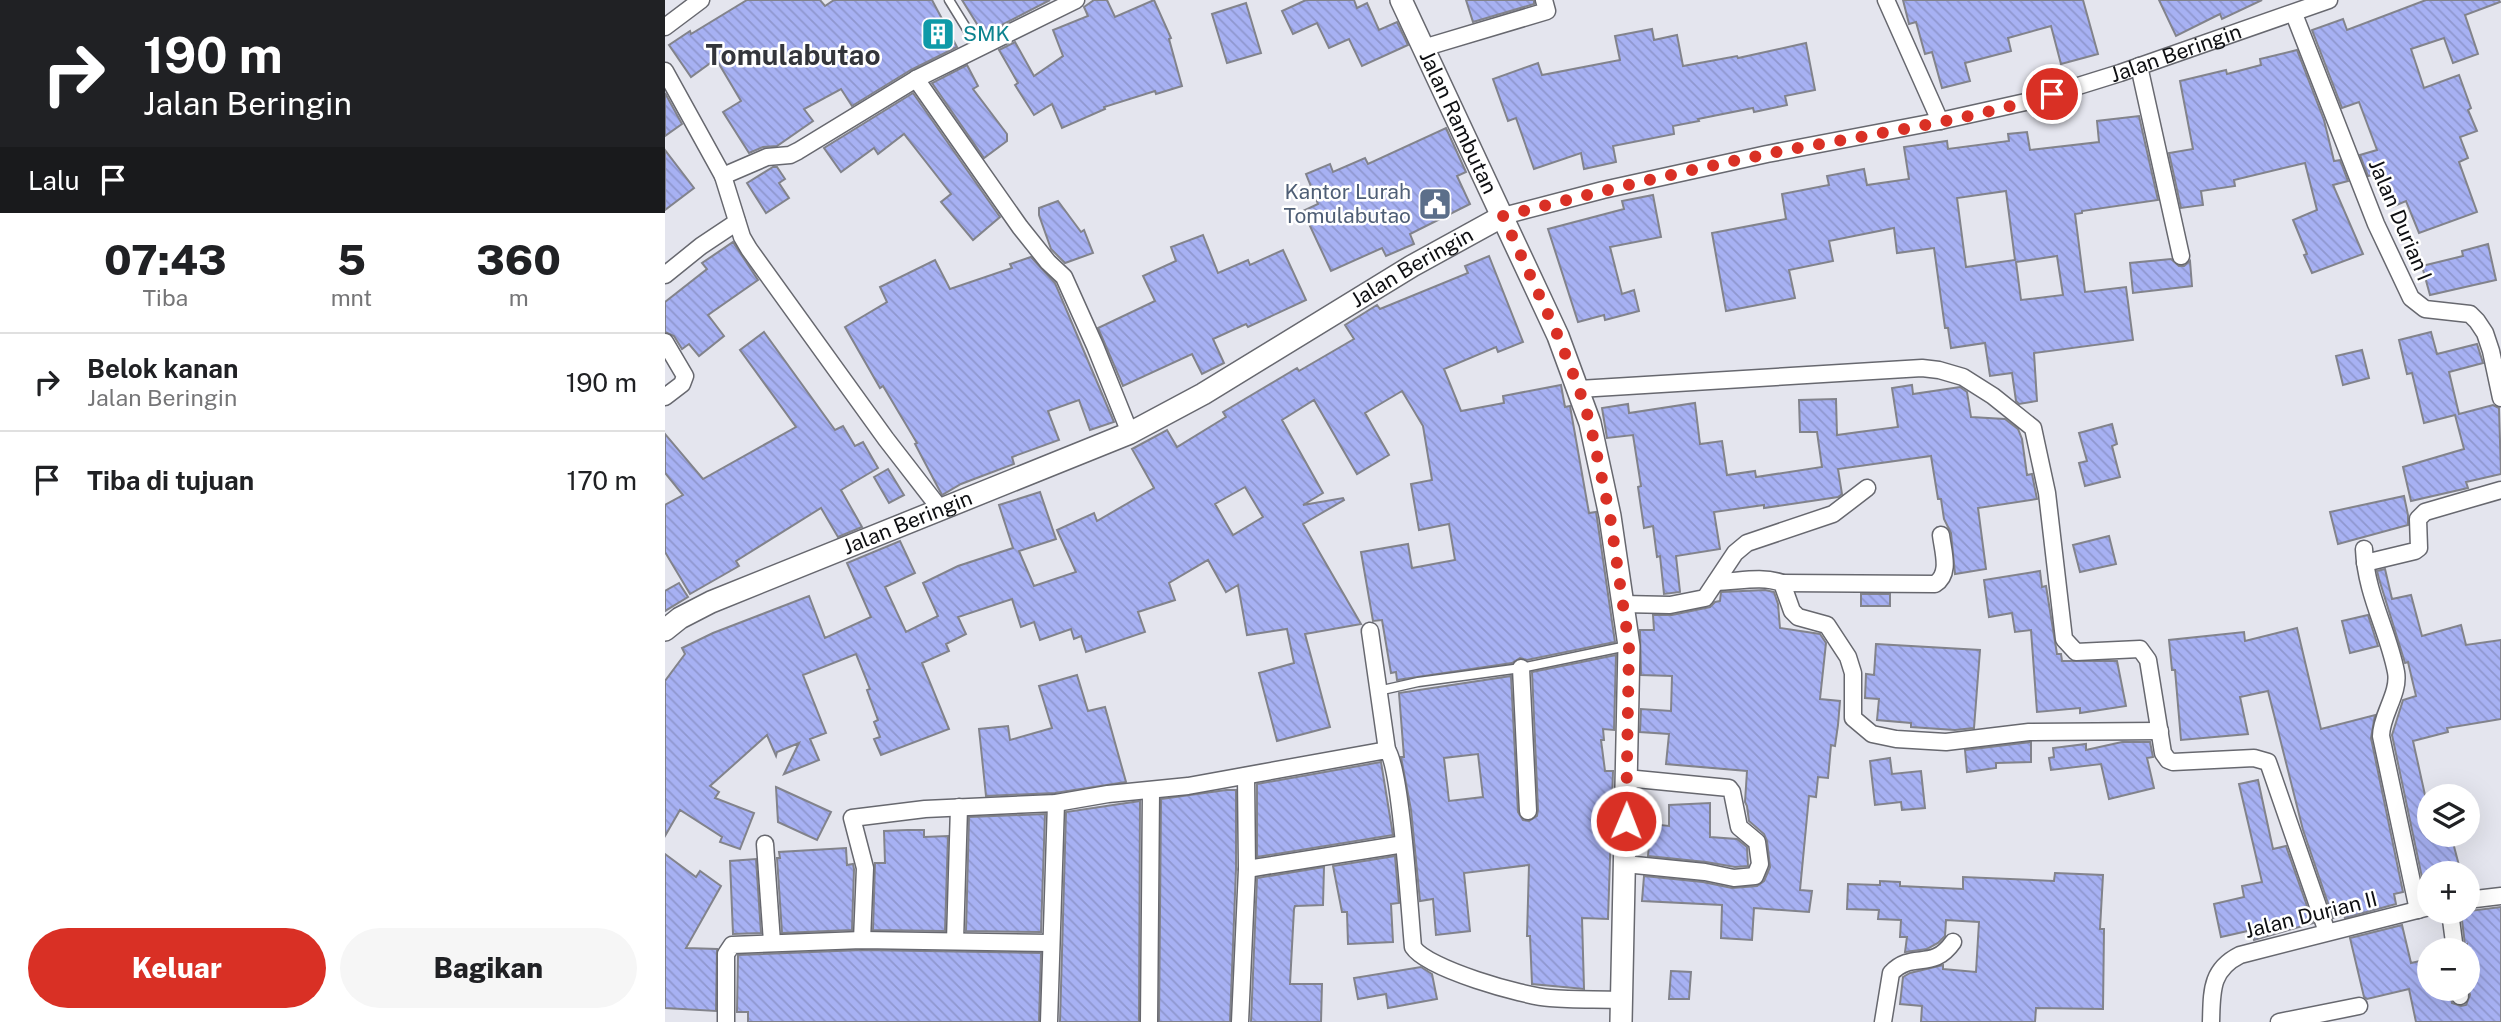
<!DOCTYPE html>
<html lang="id">
<meta charset="utf-8">
<style>
:root{--surface:#fff;--page:#f6f6f6;--text:#202124;--muted:#757577;--line:#e0e0e0;--accent:#d93025}
body{margin:0;font-family:"Public Sans",sans-serif;background:var(--page);color:var(--text);height:100vh;display:flex;flex-direction:column;font-size:26px;white-space:nowrap}
*{box-sizing:border-box;margin:0}
p{font-size:23px;color:var(--muted)}
.icon{flex:none;width:38px;height:38px;fill:none;stroke:currentColor;stroke-width:2;stroke-linecap:round;stroke-linejoin:round}
.map{position:relative;flex:1;overflow:hidden}
.sheet{display:flex;flex-direction:column;background:var(--surface);width:665px}
.sheet>*{flex:none}
.banner{background:#202124;color:#fff;overflow:hidden}
.fabs{position:absolute;left:1752px;top:784px;display:grid;gap:14px}
.fabs a{display:grid;place-items:center;width:63px;height:63px;border-radius:50%;background:var(--surface);box-shadow:0 7px 28px #0002;font-size:35px}
.pin{position:absolute;display:grid;place-items:center;width:60px;height:60px;color:#fff;margin:-30px;border:4px solid #fff;border-radius:50%;box-shadow:0 2px 7px #0007}
.me{position:absolute;width:77px;margin:-38px;rotate:1deg;stroke-linejoin:round;filter:drop-shadow(0 0 5px #0008)}
.turn{display:flex;align-items:center;gap:24px;height:147px;padding:0 28px;font-size:32px}
.turn .icon{width:91px;height:91px;stroke-width:2.5}
.turn b{display:block;font-size:49px;line-height:60px}
.then{display:flex;align-items:center;height:66px;padding:0 28px;background:#0003;gap:14px;font-size:26px}
.eta{display:flex;justify-content:space-evenly;align-items:center;height:119px;text-align:center}
.eta b{font-size:42px;font-weight:800;line-height:49px}
.cta{display:flex;gap:14px;margin-top:auto;padding:14px 28px}
.cta a{flex:1;height:80px;border-radius:42px;background:var(--accent);color:#fff;font-size:28px;font-weight:800;line-height:80px;text-align:center}
.cta a+a{background:var(--page);color:var(--text)}
ul{padding:0;list-style:none}
li{display:flex;align-items:center;gap:21px;height:98px;padding:0 28px;border-top:2px solid var(--line)}
li div{flex:1}
li b{display:block;font-size:26px}
li em{font-style:normal}
main{display:flex;flex:1;min-height:0}
.map>svg:first-child{display:block}
.building{fill:url(#building-back-hatch);stroke:#82838b;stroke-width:2;fill-rule:evenodd}
.lines{fill:none;stroke-linecap:round;stroke-linejoin:round}
.service-casing{stroke:#67686f;stroke-width:11}
.minor-casing{stroke:#67686f;stroke-width:19}
.tertiary-casing{stroke:#67686f;stroke-width:24}
.service{stroke:#fff;stroke-width:8}
.minor{stroke:#fff;stroke-width:16}
.tertiary{stroke:#fff;stroke-width:21}
.route{stroke:#d93025;stroke-width:12;stroke-dasharray:0 21.6}
.labels{text-anchor:middle;stroke-width:5;stroke-linejoin:round;paint-order:stroke}
.culture-label{font-size:21px;fill:#0d838f;stroke:#fff;text-anchor:start}
.street-label{font-size:21px;fill:#0e0f12;stroke:#fff}
.service-label{font-size:21px;fill:#4e5e75;stroke:#fff;text-anchor:end}
.district-label{font-size:28px;font-weight:bold;fill:#33353b;stroke:#fff}
</style>
<main>
<section class="sheet">
<div class="banner">
<div class="turn"><svg class="icon" aria-label="right" viewBox="0 0 24 24"><path d="M7 20v-9h11M14 6l5 5-5 5"/></svg><div><b>190 m</b>Jalan Beringin</div></div>
<div class="then">Lalu<svg class="icon" aria-label="arrive" viewBox="0 0 24 24"><path d="M6 21V4h12l-3 4 3 4H6"/></svg></div>
</div>
<div class="eta">
<div><b>07:43</b><p>Tiba</p></div>
<div><b>5</b><p>mnt</p></div>
<div><b>360</b><p>m</p></div>
</div>
<ul>
<li><svg class="icon" aria-label="right" viewBox="0 0 24 24"><path d="M7 20v-9h11M14 6l5 5-5 5"/></svg><div><b>Belok kanan</b><p>Jalan Beringin</p></div><em>190 m</em></li>
<li><svg class="icon" aria-label="arrive" viewBox="0 0 24 24"><path d="M6 21V4h12l-3 4 3 4H6"/></svg><div><b>Tiba di tujuan</b></div><em>170 m</em></li>
</ul>
<div class="cta"><a>Keluar</a><a>Bagikan</a></div>
</section>
<div class="map">
<svg width="1836" height="1022" viewBox="0 0 1836 1022">
<defs>
<pattern id="building-back-hatch" width="6" height="6" patternUnits="userSpaceOnUse" patternTransform="scale(1.75)"><rect width="6" height="6" fill="#a7b1f3"/><path d="M-1 5l2 2M0 0l6 6M5-1l2 2" fill="none" stroke="#8f97cf"/></pattern>
</defs>
<rect width="100%" height="100%" fill="#e4e5ee"/>
<g class="building">
<path d="M82,0H155L160,6L169,0H267L292,47L246,70L187,106L176,89L139,109L148,121L112,146L98,147L84,153L58,112L76,101L51,59L26,77L4,45L25,31L26,34Z"/>
<path d="M297,0H385L323,32H317Z"/>
<path d="M429,0H442L450,17L489,0L506,38L504,39L517,86L491,94L490,91L439,107L440,109L397,128L387,104L369,115L350,85L353,83L334,50L350,42L369,76L398,56L388,30L423,16L419,7Z"/>
<path d="M641,0H689L692,8L702,3L714,30L732,22L743,45L697,66L684,39L664,48L652,23L628,34L617,11Z"/>
<path d="M801,0H869V4L808,22Z"/>
<path d="M1238,0H1418L1433,54L1396,64L1386,26L1343,38L1346,51L1300,63L1305,81L1277,88L1267,52L1260,54L1251,22L1244,24Z"/>
<path d="M1494,0H1597L1557,19L1555,14L1511,36Z"/>
<path d="M1761,0H1834L1835,2L1800,15L1813,54L1788,63L1779,38L1746,49L1759,88L1794,75L1806,108L1803,110L1812,131L1795,137L1803,158L1794,162L1812,212L1754,233L1741,201L1727,207L1716,178L1714,179L1712,174L1703,176L1695,155L1712,150L1694,102L1677,108L1647,30L1678,19L1682,30Z"/>
<path d="M581,3L596,53L562,63L547,14Z"/>
<path d="M987,29L989,40L1012,35L1018,66L1072,56L1073,58L1141,43L1150,90L1120,96L1122,105L1089,112L1088,108L1033,119L1034,121L1008,126L1009,134L948,146L951,162L919,169L916,153L869,169L851,118L843,121L828,79L873,63L877,75L955,60L950,36Z"/>
<path d="M1632,50L1659,120L1669,161L1675,160L1683,181L1668,185L1698,254L1647,273L1639,255L1642,254L1628,220L1652,210L1640,163L1569,180L1570,186L1536,191L1538,205L1516,208L1504,153L1528,149L1515,81L1561,70L1562,74L1596,65L1595,59Z"/>
<path d="M302,65L313,86L308,89L342,134V141L319,158L267,83Z"/>
<path d="M0,93L17,124L0,136Z"/>
<path d="M248,93L335,217L308,240L276,202L286,194L239,134L213,154L209,148L176,172L159,148Z"/>
<path d="M1474,116L1493,200L1417,211V213L1410,214L1420,292L1461,287L1468,340L1369,353L1372,401L1354,404L1351,401L1347,373L1325,376L1320,343L1286,348L1283,328H1280L1269,248L1232,253L1229,228L1164,241L1168,261L1124,270L1130,298L1061,311L1047,233L1121,219L1117,194L1164,185L1162,176L1199,169L1202,185L1244,179L1239,147L1282,141L1283,149L1344,141L1343,134L1362,132L1365,150L1434,142L1432,121ZM1341,191L1350,260L1301,267L1292,198ZM1392,256L1398,295L1356,300L1351,262Z"/>
<path d="M781,128L801,172L792,176L805,204L745,234L749,244L721,256L717,248L666,271L638,211L653,204L641,174L665,164L668,172L700,158L703,164Z"/>
<path d="M0,150L29,188L0,210Z"/>
<path d="M108,167H112L120,179L114,183L124,198L101,213L82,183Z"/>
<path d="M988,195L996,237L945,247L957,294L969,290L974,311L940,320L939,315L913,322L883,229L959,209L957,201Z"/>
<path d="M393,201L416,232L419,230L428,253L400,263L386,249L374,215V208Z"/>
<path d="M538,235L553,273L583,260L585,265L618,250L641,300L583,327L581,324L548,339L559,363L537,374L527,354L458,386L433,328L490,301L478,276L511,261L506,247Z"/>
<path d="M68,242L93,280L43,315L59,336L34,356L24,344L17,349L9,336L0,332V302L42,269L37,263Z"/>
<path d="M1823,244L1831,280L1765,295L1757,266L1798,256L1797,251Z"/>
<path d="M824,256L858,342L833,352L831,347L779,369L796,411L839,403L838,396L896,385L900,407L905,406L924,513L931,512L932,518L950,642L862,660L855,658L847,663L732,680L731,672L726,673L717,620L708,621L696,552L743,544L747,568L790,560L784,524L754,530L746,484L767,480L758,426L737,391L700,413L724,455L692,474L649,400L617,420L658,493L638,505L678,498L679,500L638,524L696,624L640,634L665,727L612,741L594,673L629,663L622,629L582,635L573,585L561,592L543,560L504,583L510,600L473,612L480,632L421,652L416,636L409,639L406,629L375,640L369,622L356,627L347,599L293,617L301,634L281,644L284,651L257,663L284,729L216,755L209,739L215,737L209,722L213,720L202,690L205,689L191,654L138,675L161,733L145,739L154,760L119,774L134,743L112,752L111,756L102,735L45,786L54,792L50,798L89,813L75,849L55,842L57,837L15,810L0,836V681L20,654L17,648L48,633L144,596L160,638L206,617L182,563L235,541L250,573L220,587L241,632L273,616L258,583L293,566L348,548L334,505L375,492L391,539L354,551L369,586L411,572L392,530L429,513L432,521L489,488L467,449L502,430L512,447L561,417L558,412L632,368L634,371L689,339L680,325L712,305L715,309L803,273L800,266ZM580,487L598,517L568,535L550,504Z"/>
<path d="M366,257L390,283L449,422L425,430L414,400L383,411L394,440L347,457L349,464L296,484L277,495L250,444L252,443L218,386L215,388L180,327L222,302L215,287L270,260L285,289L347,268L345,264Z"/>
<path d="M1506,259L1514,266H1519L1525,261L1527,286L1468,293L1465,263Z"/>
<path d="M99,332L170,430L178,426L190,446L198,442L213,468L176,490L197,527L173,537L156,508L71,561L74,566L25,594L0,552V505L18,495L0,473V434L38,479L131,427L75,350Z"/>
<path d="M1766,332L1772,354L1812,344L1818,363L1784,372L1794,414L1828,405L1834,408L1836,474L1801,482L1803,488L1746,501L1738,467L1799,449L1790,415L1759,423L1747,373L1742,374L1734,340Z"/>
<path d="M1697,350L1704,378L1678,385L1671,356Z"/>
<path d="M1247,385L1248,394L1295,387L1302,392L1306,417L1340,419L1353,429L1357,439L1362,475L1367,474L1372,499L1313,508L1321,569L1290,574L1286,533L1279,519L1276,499H1273L1266,456L1173,469L1177,494L1173,497L1099,508V505L1049,512L1055,549L1011,556L1015,592L999,594L995,556L992,557L988,526L979,528L973,487L976,486L968,435L942,438L937,408L963,404L964,413L1030,403L1035,444L1057,441L1062,475L1090,471L1091,477L1157,467L1152,432H1135L1134,400L1171,399L1172,435L1194,432L1233,427L1227,388Z"/>
<path d="M1447,424L1452,444L1447,446L1455,477L1420,486L1414,463L1422,461L1414,433Z"/>
<path d="M223,469L239,495L224,503L209,477Z"/>
<path d="M1739,496L1743,515V525L1673,544L1665,512Z"/>
<path d="M1444,536L1451,564L1415,572L1408,545Z"/>
<path d="M1720,569L1727,599L1746,595L1757,636L1796,625L1801,645L1836,640V719L1782,728L1783,732L1748,741L1764,813V835H1786L1796,873H1764V885L1759,887L1727,735L1738,700L1751,696L1743,662L1740,663L1714,579L1712,571Z"/>
<path d="M1375,571L1377,587L1381,586L1392,654H1396L1397,661H1452L1461,706L1415,713V708L1372,712L1366,630L1350,632L1347,613L1324,617L1319,580Z"/>
<path d="M14,583L23,597L0,611V591Z"/>
<path d="M1100,590L1109,592L1113,604L1115,628L1155,634L1161,643L1155,699L1175,701L1173,725L1170,746L1166,745L1163,778L1153,777L1151,797L1144,796L1135,890L1147,891L1144,912L1089,908L1087,940L1056,938L1057,905L977,901L979,876L1038,882L1067,888L1092,886L1099,881L1105,867L1102,841L1099,834L1084,821L1082,806L1080,802L1082,771L1001,764L1004,734L975,732L976,709L1006,711L1007,676L976,675L975,630H989L988,615H1007L1045,607L1050,602L1055,601L1056,592Z"/>
<rect x="1196" y="594" width="29" height="12"/>
<path d="M1703,615L1713,646L1685,653L1677,621Z"/>
<path d="M1632,628L1656,729L1710,715L1706,738L1738,892L1729,894L1731,904L1680,918L1679,915L1668,918L1638,830L1603,691L1575,697L1583,734L1516,740L1510,670H1507L1504,640L1579,632L1580,641Z"/>
<path d="M1211,644L1315,650L1309,728L1290,730L1246,727V723L1212,720L1214,699L1200,698L1201,674L1209,675Z"/>
<path d="M951,655L949,730L938,729L939,740H936L940,771H948L943,919L917,918L919,989L867,984L865,936H862L864,865L799,873L805,931L771,935L768,899L755,901L746,810L736,757H739L734,693L846,676L853,812L858,820L864,821L872,816L873,810L867,672ZM813,754L818,797L784,801L779,758Z"/>
<path d="M412,675L423,711L440,707L461,782L390,793L321,796L314,729L343,726L345,740L387,728L374,686Z"/>
<path d="M1366,742V762L1331,763V768L1302,772L1300,750Z"/>
<path d="M1457,742H1485L1488,757L1482,758L1489,788L1444,799L1436,764L1386,770L1384,758L1389,757L1388,748L1421,744V750Z"/>
<path d="M1225,758L1227,774L1256,771L1260,808L1237,810L1236,802L1210,805L1205,761Z"/>
<path d="M716,762L728,835L592,857V784Z"/>
<path d="M1593,780L1608,849L1621,846L1648,923L1589,940L1587,930L1556,937L1549,904L1579,897L1577,886L1597,882L1574,784Z"/>
<path d="M111,787L166,812L152,840L113,822Z"/>
<path d="M561,790H571V869L565,1022H494L496,799Z"/>
<path d="M475,801L474,1022H395L401,812Z"/>
<path d="M1045,803V837L1072,839L1082,847L1083,866L1070,867L1041,862L983,856L986,824L1004,826V805Z"/>
<path d="M380,814L376,932L301,931L304,817Z"/>
<path d="M242,830H259V837L283,836L280,931L208,930L210,863H220L219,831Z"/>
<path d="M181,848L182,865L188,864L189,869L187,930L117,933L112,858H115L114,852Z"/>
<path d="M0,854L31,877L35,871L56,886L21,948L52,949L51,1011L0,1008Z"/>
<path d="M730,856L734,903L726,904L728,942L683,944L682,912H677L668,866Z"/>
<path d="M91,859L96,933L68,934L65,861Z"/>
<path d="M659,867L658,905L630,906L629,909L625,984H657L656,1022H586L592,878Z"/>
<path d="M1390,873L1438,875L1435,929H1439L1438,1009L1371,1008L1370,1022H1256L1257,1006L1235,1004L1238,977L1245,973L1278,965V969L1311,972L1314,922L1281,920L1280,936L1273,943L1262,949L1240,952L1242,937H1235L1236,920L1213,919L1214,910L1182,909L1183,884L1215,885V881L1235,882V886L1298,889V877L1389,881Z"/>
<path d="M1836,907V1022H1751L1744,989L1702,999L1699,997L1685,938L1737,925L1746,963L1764,959V989H1784L1787,1003L1796,1006L1801,1005L1805,995L1802,983V944L1800,945L1796,912Z"/>
<path d="M197,950L376,953L374,1022H83V1012H72L73,955Z"/>
<path d="M756,967L767,974L772,999L723,1008L721,994L693,999L689,978Z"/>
<path d="M1006,971L1026,972L1024,999H1004Z"/>
</g>
<g class="lines">
<defs>
<g id="service">
<path d="M284,0L313,47"/>
<path d="M713,691L753,682L856,668L962,646"/>
</g>
<g id="minor">
<path d="M1221,0L1275,121"/>
<path d="M1629,14L1711,224L1746,298L1760,309L1805,314L1812,321L1820,333L1826,351L1836,398"/>
<path d="M0,27L36,0"/>
<path d="M758,48L882,11L879,0"/>
<path d="M1474,66L1516,256"/>
<path d="M0,71L58,176L102,157L125,155L133,151L251,79L411,0"/>
<path d="M251,79L355,227L383,262L399,277L430,346L465,433"/>
<path d="M58,176L77,237L84,249L221,439L276,510"/>
<path id="s1" d="M838,216L938,190L1102,154L1275,121L1365,101L1455,73L1664,0"/>
<path d="M0,275L36,246L72,222"/>
<path d="M0,342L20,376L17,384L0,397"/>
<path d="M914,389L1257,368L1274,370L1298,377L1328,396L1368,428L1382,493L1399,639L1411,652L1475,649L1483,660L1498,753L1503,760L1508,762L1589,758L1603,762L1662,932"/>
<path d="M1699,549C1701,595 1723,630 1731,672C1735,693 1716,715 1716,736L1753,910"/>
<path d="M1700,563L1750,551L1754,548L1753,519L1760,512L1836,490"/>
<path d="M1051,582C1072,582 1096,575 1117,583L1127,611L1133,617L1162,625L1183,657L1188,673V718L1207,734L1231,739L1281,742L1364,732L1495,731"/>
<path d="M1117,583L1270,584C1286,574 1278,552 1276,535"/>
<path d="M958,604L1005,605L1040,598L1070,553L1082,543L1168,514L1202,488"/>
<path d="M705,631L722,750"/>
<path d="M856,668L863,811"/>
<path d="M100,844L107,942"/>
<path d="M960,864L1040,872L1069,878L1090,876L1095,864L1092,842L1074,827L1067,792L1064,788L961,778"/>
<path d="M582,869L739,844"/>
<path d="M1802,900L1836,896"/>
<path d="M1785,912L1790,950"/>
<path d="M197,940L200,868L187,818L260,809L391,803L443,794L523,786L722,750C736,766 745,917 748,947C762,969 858,996 885,998C908,1000 933,999 957,1000"/>
<path d="M290,941L294,807"/>
<path d="M1794,989L1795,996"/>
<path d="M61,1022V954L67,945L197,940L386,943"/>
<path d="M384,1022L391,803"/>
<path d="M484,1022L486,791"/>
<path d="M575,1022L582,869L581,776"/>
<path d="M1218,1022L1226,973C1248,950 1267,972 1288,942"/>
<path d="M1546,1022C1547,992 1545,970 1575,955L1764,907"/>
<path d="M1614,1022L1694,1006"/>
</g>
<g id="tertiary">
<path id="s2" d="M736,0L893,336L925,423L945,516L964,646L956,1022"/>
<path id="s3" d="M0,630L15,618L46,602L465,433L538,394L747,266L838,216"/>
</g>
</defs>
<use href="#service" class="service-casing"/>
<use href="#minor" class="minor-casing"/>
<use href="#tertiary" class="tertiary-casing"/>
<use href="#service" class="service"/>
<use href="#minor" class="minor"/>
<use href="#tertiary" class="tertiary"/>
</g>
<g class="lines">
<path class="route" d="M961,821L964,646L945,516L925,423L914,389L893,336L838,216C926,194 1013,172 1102,154C1197,135 1295,123 1387,94"/>
</g>
<defs>
<symbol id="building-square" viewBox="-11 -11 22 22"><rect x="-9" y="-9" width="18" height="18" rx="4" fill="#0f9aa8" stroke="#fff"/><path d="M-4-6H4V6H1V3H-1V6H-4ZM-2.5-4.3h1.7v1.8h-1.7ZM.8-4.3h1.7v1.8H.8ZM-2.5-1h1.7V.8h-1.7ZM.8-1h1.7V.8H.8Z" fill="#fff"/></symbol>
<symbol id="civic-square" viewBox="-11 -11 22 22"><rect x="-9" y="-9" width="18" height="18" rx="4" fill="#5c6f8a" stroke="#fff"/><path d="M-.6-6.5H3V-4.5H.6V-3L4-1V1h2V6H-6V1h2V-1L-.6-3ZM-1.2 2.5V6h2.4V2.5Z" fill="#fff"/></symbol>
</defs>
<g fill-rule="evenodd">
<use href="#building-square" x="254" y="15" width="38" height="38"/>
<use href="#civic-square" x="751" y="185" width="38" height="38"/>
</g>
<g class="labels">
<g class="culture-label">
<text x="298" y="41">SMK</text>
</g>
<g class="street-label">
<text dy="7" stroke="none"><textPath href="#s1" startOffset="693">Jalan Beringin</textPath></text>
<text dy="7" stroke="none"><textPath href="#s2" startOffset="135">Jalan Rambutan</textPath></text>
<text transform="translate(1735 220) rotate(67)" y="7">Jalan Durian I</text>
<text dy="7" stroke="none"><textPath href="#s3" startOffset="833">Jalan Beringin</textPath></text>
<text dy="7" stroke="none"><textPath href="#s3" startOffset="266">Jalan Beringin</textPath></text>
<text transform="translate(1646 915) rotate(-14)" y="7">Jalan Durian II</text>
</g>
<g class="service-label">
<text x="746" y="199">Kantor Lurah<tspan x="746" dy="24">Tomulabutao</tspan></text>
</g>
<g class="district-label">
<text x="128" y="65">Tomulabutao</text>
</g>
</g>
</svg>
<div class="fabs">
<a><svg class="icon" aria-label="layers" viewBox="0 0 24 24"><path d="M12 4l9 5-9 5-9-5zM3 14l9 5 9-5"/></svg></a>
<a>+</a>
<a>−</a>
</div>
<div class="pin" style="left:1387px;top:94px;background:#d93025"><svg class="icon" aria-label="arrive" viewBox="0 0 24 24"><path d="M6 21V4h12l-3 4 3 4H6"/></svg></div>
<svg class="me" style="left:961px;top:821px" viewBox="-20 -20 40 40"><circle r="17" fill="#d93025" stroke="#fff" stroke-width="3"/><path d="M0-11L8 9 0 5-8 9z" fill="#fff"/></svg>
</div>
</main>
